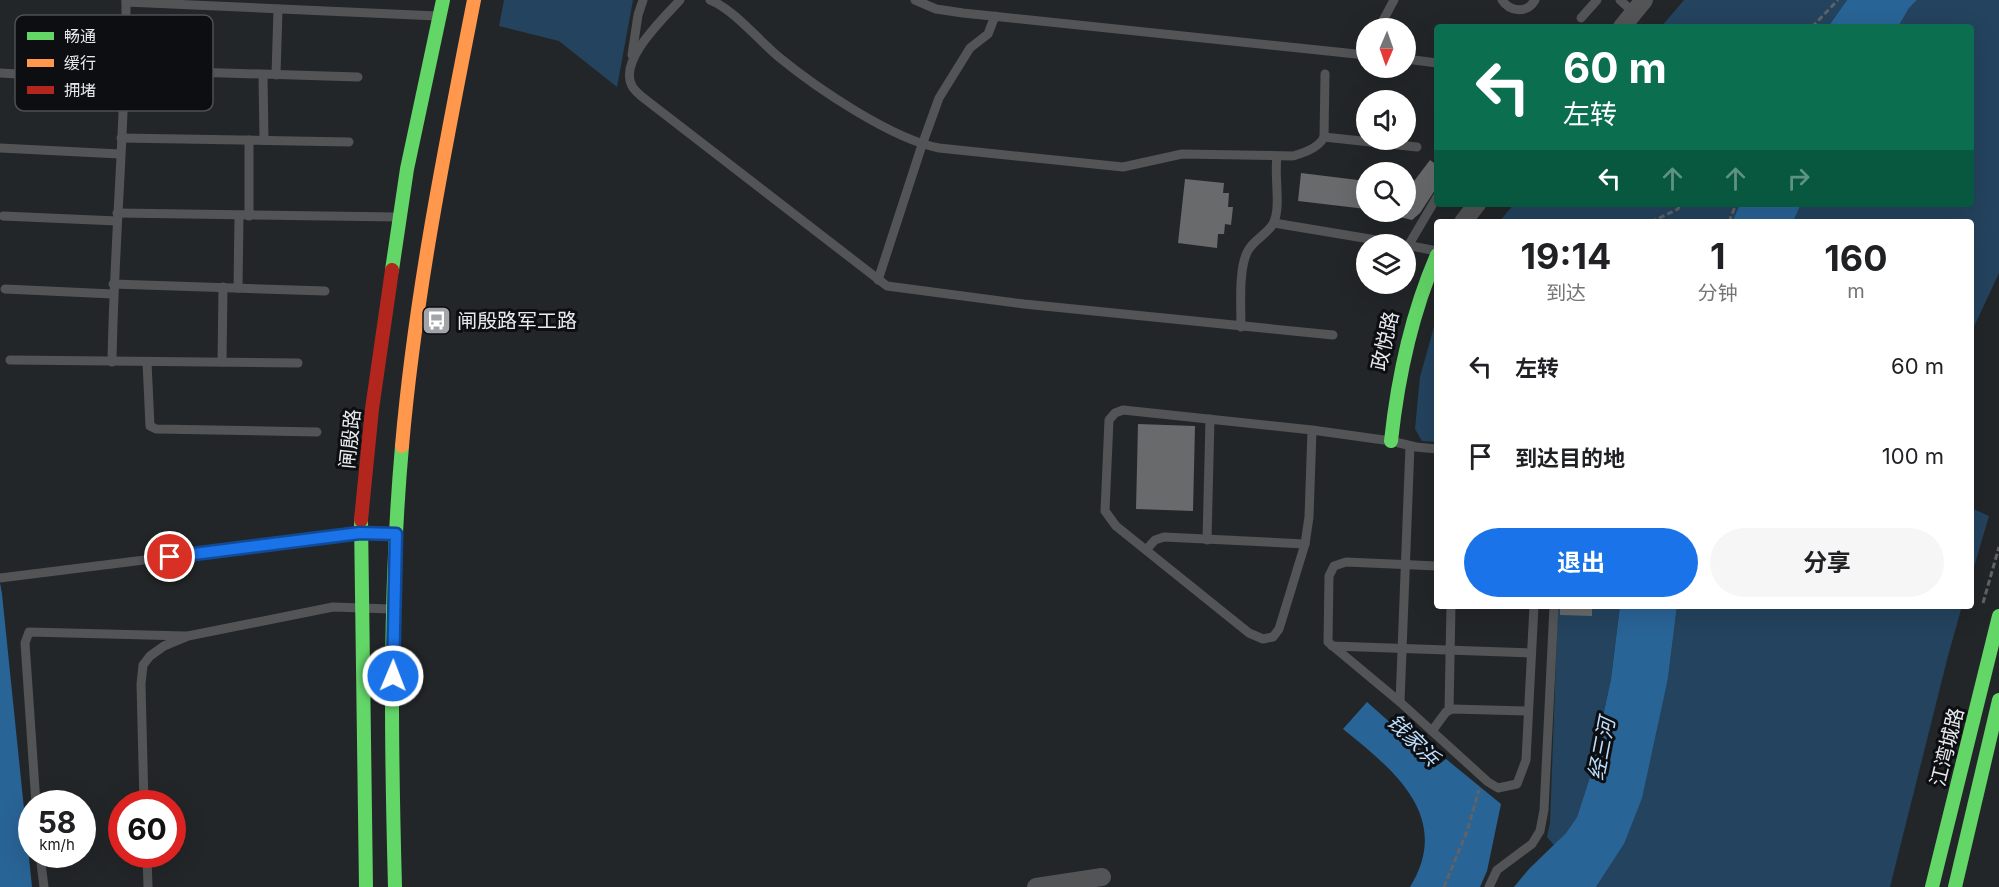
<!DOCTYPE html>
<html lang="zh">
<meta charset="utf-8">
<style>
:root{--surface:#fff;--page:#f6f6f6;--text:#202124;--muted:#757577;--accent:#1a73e8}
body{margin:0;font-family:Inter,"Noto Sans SC",sans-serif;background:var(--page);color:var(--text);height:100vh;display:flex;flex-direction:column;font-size:22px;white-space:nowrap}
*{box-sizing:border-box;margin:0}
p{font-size:20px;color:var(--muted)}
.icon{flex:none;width:33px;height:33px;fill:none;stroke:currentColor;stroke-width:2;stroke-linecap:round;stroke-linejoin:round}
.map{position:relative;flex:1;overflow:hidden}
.side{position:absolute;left:1434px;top:219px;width:540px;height:390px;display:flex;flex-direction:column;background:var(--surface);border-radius:6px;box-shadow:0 6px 24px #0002}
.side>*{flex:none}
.guide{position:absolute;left:1434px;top:24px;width:540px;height:183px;border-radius:6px;box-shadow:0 6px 24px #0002;background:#0b6e4f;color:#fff;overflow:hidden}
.needle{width:39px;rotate:182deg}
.tools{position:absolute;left:1356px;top:18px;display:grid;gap:12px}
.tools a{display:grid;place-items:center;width:60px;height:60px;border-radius:50%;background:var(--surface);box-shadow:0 6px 24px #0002;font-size:30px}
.speed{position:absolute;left:18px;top:790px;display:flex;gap:12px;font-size:30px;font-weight:700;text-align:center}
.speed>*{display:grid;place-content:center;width:78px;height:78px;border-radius:50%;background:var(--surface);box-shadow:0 6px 24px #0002;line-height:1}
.speed small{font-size:15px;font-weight:400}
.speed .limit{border:9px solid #d22;background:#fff;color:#111}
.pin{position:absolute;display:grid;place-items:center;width:51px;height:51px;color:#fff;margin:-26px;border:3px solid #fff;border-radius:50%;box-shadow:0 2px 6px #0007}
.me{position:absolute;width:66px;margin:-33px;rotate:1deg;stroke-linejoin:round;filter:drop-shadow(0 0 4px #0008)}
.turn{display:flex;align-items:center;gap:21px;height:126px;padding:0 30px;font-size:27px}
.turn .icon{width:78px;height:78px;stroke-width:2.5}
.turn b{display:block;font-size:42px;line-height:51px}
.lanes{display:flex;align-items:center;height:57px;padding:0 30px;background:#0003;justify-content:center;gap:30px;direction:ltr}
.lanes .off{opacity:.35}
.eta{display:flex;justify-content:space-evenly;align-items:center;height:102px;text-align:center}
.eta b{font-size:36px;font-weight:700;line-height:42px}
.button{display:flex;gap:12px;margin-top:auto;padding:12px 30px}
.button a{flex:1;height:69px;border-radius:36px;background:var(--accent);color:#fff;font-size:24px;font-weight:700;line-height:69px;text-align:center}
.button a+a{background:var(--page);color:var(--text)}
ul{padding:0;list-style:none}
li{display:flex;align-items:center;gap:18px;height:90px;padding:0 30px}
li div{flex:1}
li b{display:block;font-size:22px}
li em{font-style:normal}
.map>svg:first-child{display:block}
.green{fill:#24435e}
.water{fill:#296496}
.building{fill:#686a6c}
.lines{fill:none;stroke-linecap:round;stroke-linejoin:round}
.path{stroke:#606264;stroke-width:3;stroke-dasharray:6 3;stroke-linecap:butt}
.lane{stroke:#525456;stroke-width:9}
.street{stroke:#525456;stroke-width:18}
.fast{stroke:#63d668;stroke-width:14}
.slow{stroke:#ff974d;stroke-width:14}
.jam{stroke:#b3261e;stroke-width:14}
.route-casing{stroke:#114b97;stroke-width:15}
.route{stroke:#1a73e8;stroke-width:10}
.labels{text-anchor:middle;stroke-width:6;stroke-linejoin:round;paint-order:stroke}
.poi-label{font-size:20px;fill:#e6eaed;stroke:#0c0e11;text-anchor:start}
.street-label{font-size:20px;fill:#e6eaed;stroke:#0c0e11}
.water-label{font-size:21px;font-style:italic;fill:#bdddfd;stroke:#0c0e11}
.key{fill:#0c0e11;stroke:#4d5053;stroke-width:1.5}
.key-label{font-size:16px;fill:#e6eaed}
</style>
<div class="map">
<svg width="1999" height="887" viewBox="0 0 1999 887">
<rect width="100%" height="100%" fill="#232628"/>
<g class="green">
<path d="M504,0H633L617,87L559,41L499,26Z"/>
<path d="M1684,0H1847L1828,27H1661Z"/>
<path d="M1917,0H1999V273L1971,333V222H1793L1801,204H1971V27H1898L1909,8Z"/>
<path d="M1514,204H1740L1732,222H1499Z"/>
<path d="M1437,316V442L1422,441L1415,429L1420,377Z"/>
<path d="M1971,508L1989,516L1971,577Z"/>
<path d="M1558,606H1620L1611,679L1590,777L1577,817L1566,833L1554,845L1547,837L1550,823Z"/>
<path d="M1677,606H1962L1948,656L1890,887H1596L1624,844L1668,678Z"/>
</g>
<g class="water">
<path d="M1847,0H1917L1909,8L1898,27H1828Z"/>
<path d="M1740,204H1801L1793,222H1732Z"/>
<path d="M0,583L2,594L32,887H0Z"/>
<path d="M1620,606H1677L1668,678L1642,798L1624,844L1596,887H1514L1529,869L1566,833L1577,817L1590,777L1611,679Z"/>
<path d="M1367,702L1438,765L1446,759L1501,804L1487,871L1480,887H1410C1453,817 1394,770 1343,729Z"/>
</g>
<g class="building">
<path d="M1430,160L1437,165V187L1420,213L1412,220L1380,212H1406V189H1408Z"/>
<path d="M1301,173L1366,181V209L1298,201Z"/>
<path d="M1185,179L1224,183L1223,193H1229L1228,207H1233L1231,225L1225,224L1224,234H1218L1217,248L1178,243Z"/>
<path d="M1138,424L1195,426L1193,511L1136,509Z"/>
<path d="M1560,606H1592V616L1560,615Z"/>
</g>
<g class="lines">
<g class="path">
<path d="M1812,27L1838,0"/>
<path d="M1651,222L1678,209L1680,204"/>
<path d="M1729,222L1736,204"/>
<path d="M1983,603L1999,547"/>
<path d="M1444,887L1467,831L1479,790"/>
</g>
<g class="lane">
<path d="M680,0C664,18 618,60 632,86C634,90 638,93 641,96L887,286L1024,304L1333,335"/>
<path d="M710,0C735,10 759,41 780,58C818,89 892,139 939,148L1123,167L1182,154L1293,156C1304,153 1319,148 1324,137L1325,74"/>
<path d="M915,0L936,9L963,13L1366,55"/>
<path d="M1502,0C1510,12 1527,14 1535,0"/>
<path d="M1620,0L1634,13"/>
<path d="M126,2L437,16"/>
<path d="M1581,18L1597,0"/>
<path d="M1379,28L1394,0"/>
<path d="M632,55L638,15L643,0"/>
<path d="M1406,59L1437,63"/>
<path d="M126,70L358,77"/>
<path d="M0,73L125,80"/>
<path d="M263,75L264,140"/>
<path d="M276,75L278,9"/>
<path d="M1324,137L1417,147"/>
<path d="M121,138L349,142"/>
<path d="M0,148L120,154"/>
<path d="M117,213L398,217"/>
<path d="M3,216L117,221"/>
<path d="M249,216V140"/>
<path d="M1274,223L1400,244"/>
<path d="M1406,245L1437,251"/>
<path d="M1408,246L1437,197"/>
<path d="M878,280L922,145L939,98L970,48L988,34L995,16"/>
<path d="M113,284L325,291"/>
<path d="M238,288L239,216"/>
<path d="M5,289L113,294"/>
<path d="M1241,327C1241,306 1238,265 1249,249C1255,239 1270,232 1274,222C1281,204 1274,177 1277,157"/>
<path d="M10,360L298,363"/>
<path d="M112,362C114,241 126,121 126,0"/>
<path d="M147,362L150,426L156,429L317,432"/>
<path d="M222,362L223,287"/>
<path d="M1312,430L1309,517L1305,544L1279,629L1273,637L1263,639L1249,633L1116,526L1105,511L1109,420L1115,413L1123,410L1312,430L1391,441L1416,447L1437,449"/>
<path d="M1207,540L1210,419"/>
<path d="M1146,550L1155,540L1164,537L1305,544"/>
<path d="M1437,566L1346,562L1334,566L1329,576L1328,642L1400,702L1488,782L1498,788L1517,784L1526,760L1534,606"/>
<path d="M0,578L360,533H394"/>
<path d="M1332,646L1531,653"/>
<path d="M1400,702L1410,446"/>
<path d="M1449,710L1451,606"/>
<path d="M1432,731L1446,712L1452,709L1528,711"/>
<path d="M36,804L25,643L29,632L186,636"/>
<path d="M144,804L141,684L143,665L150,656L164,646L188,636L333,607L391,609"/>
<path d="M40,855L44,887"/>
<path d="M147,855L148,887"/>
<path d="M1489,887L1497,870L1532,844L1540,831L1544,810L1554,606"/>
</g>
<g class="street">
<path d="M1622,27L1644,0"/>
<path d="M1463,222L1477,204"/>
<path d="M1036,887L1102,877"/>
</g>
<g class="fast">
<path d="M392,270L407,169L443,0"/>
<path d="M1391,441C1398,376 1411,315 1437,255"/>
<path d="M361,520L366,887"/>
<path d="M395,887C391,740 389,593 402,446"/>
<path d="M1932,887L1999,616"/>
<path d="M1955,887L1999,700"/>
</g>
<path class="slow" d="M402,446C415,296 445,148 474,0"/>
<path class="jam" d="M361,520L372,409L392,270"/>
</g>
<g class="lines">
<defs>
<path id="route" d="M170,557L360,533L396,534L393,676"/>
</defs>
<use href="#route" class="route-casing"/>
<use href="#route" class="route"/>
</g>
<defs>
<symbol id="bus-square" viewBox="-11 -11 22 22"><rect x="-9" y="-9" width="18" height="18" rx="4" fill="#a2a5a8" stroke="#0c0e11"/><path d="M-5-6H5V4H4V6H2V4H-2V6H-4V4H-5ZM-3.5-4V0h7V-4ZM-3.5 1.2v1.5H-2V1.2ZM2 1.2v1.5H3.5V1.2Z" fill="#fff"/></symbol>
</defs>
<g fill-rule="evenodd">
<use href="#bus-square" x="420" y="304" width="33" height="33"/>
</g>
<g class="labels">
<g class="poi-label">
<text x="457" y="328">闸殷路军工路</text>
</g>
<g class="street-label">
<text transform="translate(1385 341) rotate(-77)" y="7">政悦路</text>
<text transform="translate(350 439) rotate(-84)" y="7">闸殷路</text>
<text transform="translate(1947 747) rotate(-76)" y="7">江湾城路</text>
</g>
<g class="water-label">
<text transform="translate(1413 740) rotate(45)" y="7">钱家浜</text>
<text transform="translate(1602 749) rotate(-79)" y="7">经三河</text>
</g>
</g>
<rect x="15" y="15" width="198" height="96" rx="9" class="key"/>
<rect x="27" y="32" width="27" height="8" fill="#63d668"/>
<rect x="27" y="59" width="27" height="8" fill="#ff974d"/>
<rect x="27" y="86" width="27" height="8" fill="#b3261e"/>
<g class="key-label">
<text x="64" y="42">畅通</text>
<text x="64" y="69">缓行</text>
<text x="64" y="96">拥堵</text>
</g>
</svg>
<div class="tools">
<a><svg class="needle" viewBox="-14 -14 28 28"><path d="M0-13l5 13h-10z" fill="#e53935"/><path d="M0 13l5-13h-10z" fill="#757577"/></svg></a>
<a><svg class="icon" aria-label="sound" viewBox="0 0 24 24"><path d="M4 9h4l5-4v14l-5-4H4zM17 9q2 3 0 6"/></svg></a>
<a><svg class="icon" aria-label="search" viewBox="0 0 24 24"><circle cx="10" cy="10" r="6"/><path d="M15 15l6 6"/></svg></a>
<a><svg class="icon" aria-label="layers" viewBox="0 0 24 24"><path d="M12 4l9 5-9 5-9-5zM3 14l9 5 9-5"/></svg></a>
</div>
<div class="speed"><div>58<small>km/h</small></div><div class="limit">60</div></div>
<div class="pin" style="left:170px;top:557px;background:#d93025"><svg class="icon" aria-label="arrive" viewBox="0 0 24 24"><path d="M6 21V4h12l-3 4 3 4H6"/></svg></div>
<svg class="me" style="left:393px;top:676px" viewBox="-20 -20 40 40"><circle r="17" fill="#1a73e8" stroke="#fff" stroke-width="3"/><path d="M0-11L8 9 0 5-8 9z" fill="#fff"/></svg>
<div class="guide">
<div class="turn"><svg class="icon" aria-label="left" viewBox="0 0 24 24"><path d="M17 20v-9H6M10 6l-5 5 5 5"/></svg><div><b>60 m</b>左转</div></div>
<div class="lanes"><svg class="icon" aria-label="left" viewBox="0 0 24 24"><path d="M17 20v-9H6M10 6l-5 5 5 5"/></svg><svg class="icon off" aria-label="ahead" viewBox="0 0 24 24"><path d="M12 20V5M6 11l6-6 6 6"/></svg><svg class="icon off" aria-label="ahead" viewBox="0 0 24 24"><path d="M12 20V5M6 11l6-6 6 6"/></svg><svg class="icon off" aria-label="right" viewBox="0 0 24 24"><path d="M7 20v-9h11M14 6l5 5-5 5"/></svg></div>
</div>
<section class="side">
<div class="eta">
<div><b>19:14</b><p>到达</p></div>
<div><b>1</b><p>分钟</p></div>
<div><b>160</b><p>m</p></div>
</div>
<ul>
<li><svg class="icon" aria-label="left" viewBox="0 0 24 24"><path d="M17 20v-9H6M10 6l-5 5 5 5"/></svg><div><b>左转</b></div><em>60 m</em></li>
<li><svg class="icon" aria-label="arrive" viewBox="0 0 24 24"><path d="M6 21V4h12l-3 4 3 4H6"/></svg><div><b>到达目的地</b></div><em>100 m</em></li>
</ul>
<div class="button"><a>退出</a><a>分享</a></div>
</section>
</div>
